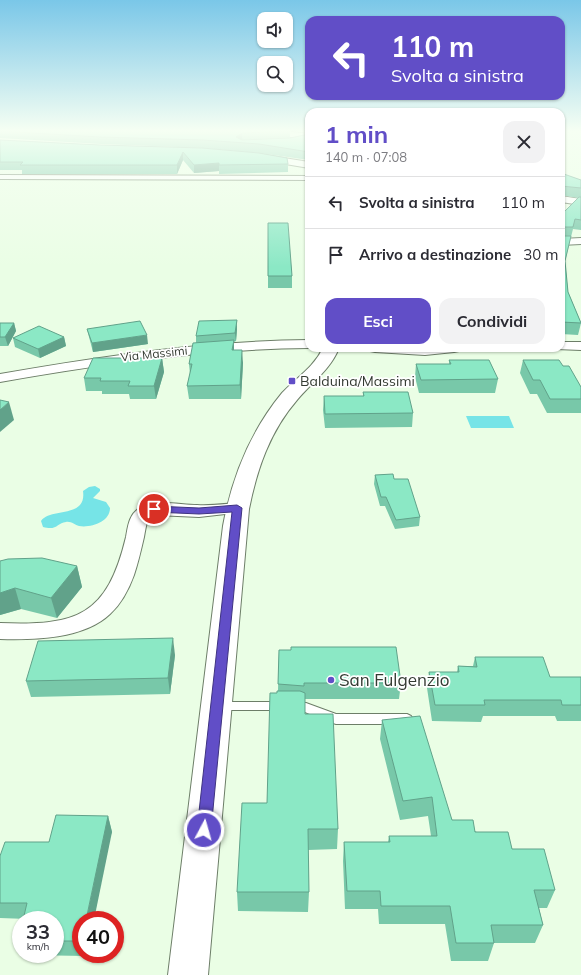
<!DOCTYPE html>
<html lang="it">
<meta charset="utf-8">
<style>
:root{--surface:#fff;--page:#f2f2f3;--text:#2b2b33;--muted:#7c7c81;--line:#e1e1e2;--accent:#614ec7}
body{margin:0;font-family:Mulish,sans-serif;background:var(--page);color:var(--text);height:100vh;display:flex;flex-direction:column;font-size:15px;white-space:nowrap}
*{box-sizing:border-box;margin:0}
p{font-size:13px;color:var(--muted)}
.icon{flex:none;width:22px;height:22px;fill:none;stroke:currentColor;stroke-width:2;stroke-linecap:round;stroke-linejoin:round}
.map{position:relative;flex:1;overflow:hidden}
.sheet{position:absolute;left:305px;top:108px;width:260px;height:244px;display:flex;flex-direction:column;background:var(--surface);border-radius:12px;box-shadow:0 1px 3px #0004}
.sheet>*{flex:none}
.top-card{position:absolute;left:305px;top:16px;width:260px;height:84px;border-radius:12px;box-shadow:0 1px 3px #0004;background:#614ec7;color:#fff;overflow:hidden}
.buttons{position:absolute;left:257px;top:12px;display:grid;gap:8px}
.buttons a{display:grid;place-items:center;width:36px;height:36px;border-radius:8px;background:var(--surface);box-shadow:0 1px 3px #0004;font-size:20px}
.speed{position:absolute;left:12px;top:911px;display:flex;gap:8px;font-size:20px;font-weight:700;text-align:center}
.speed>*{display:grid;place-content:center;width:52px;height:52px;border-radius:50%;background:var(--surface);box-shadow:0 1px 3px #0004;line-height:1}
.speed small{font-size:10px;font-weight:400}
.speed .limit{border:6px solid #d22;background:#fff;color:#111}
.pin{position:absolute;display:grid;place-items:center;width:34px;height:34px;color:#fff;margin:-17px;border:2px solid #fff;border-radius:50%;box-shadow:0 1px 4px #0007}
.me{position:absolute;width:44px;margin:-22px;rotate:6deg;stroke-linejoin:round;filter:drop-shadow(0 0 3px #0008)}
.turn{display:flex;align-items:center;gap:14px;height:84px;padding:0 20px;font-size:18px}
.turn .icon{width:52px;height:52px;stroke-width:2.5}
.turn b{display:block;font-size:28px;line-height:34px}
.round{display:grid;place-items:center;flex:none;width:42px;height:42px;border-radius:12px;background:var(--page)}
.head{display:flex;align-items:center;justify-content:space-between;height:68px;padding:0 20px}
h1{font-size:24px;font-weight:700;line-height:30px;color:var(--accent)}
.action{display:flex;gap:8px;margin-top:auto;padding:8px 20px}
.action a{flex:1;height:46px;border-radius:12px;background:var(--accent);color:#fff;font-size:16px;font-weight:700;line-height:46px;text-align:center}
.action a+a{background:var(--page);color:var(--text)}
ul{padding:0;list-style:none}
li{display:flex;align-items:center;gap:12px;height:52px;padding:0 20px;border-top:1px solid var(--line)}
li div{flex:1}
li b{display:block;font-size:15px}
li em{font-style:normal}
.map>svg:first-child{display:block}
.water{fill:#76e4e7}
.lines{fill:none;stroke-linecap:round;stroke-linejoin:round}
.lane-casing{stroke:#6d7e68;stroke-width:2}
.street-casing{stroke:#6d7e68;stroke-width:2}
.secondary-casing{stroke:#6d7e68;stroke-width:2}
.lane{fill:#fff;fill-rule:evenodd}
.street{fill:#fff;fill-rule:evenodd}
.secondary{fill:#fff;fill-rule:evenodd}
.wall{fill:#78c8a9}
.shaded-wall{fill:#61a28a}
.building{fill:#8be8c5;stroke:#61a28a}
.route{fill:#614ec7;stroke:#3f3381}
.poi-dot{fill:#614ec7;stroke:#fff;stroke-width:1.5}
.labels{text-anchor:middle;stroke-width:3.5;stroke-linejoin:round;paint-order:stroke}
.far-street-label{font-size:12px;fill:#343b32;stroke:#fff}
.poi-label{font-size:14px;fill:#343b32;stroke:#fff;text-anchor:start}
.near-poi-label{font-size:17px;fill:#343b32;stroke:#fff;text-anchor:start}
</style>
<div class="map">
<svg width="581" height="975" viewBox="0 0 581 975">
<rect width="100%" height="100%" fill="#eafee5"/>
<g class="water">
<path d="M466,416H509L514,428H471Z"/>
<path d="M95,486L100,489V491L93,498L106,502L110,508C110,522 91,528 79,526C75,525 71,521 66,522C57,523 57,531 43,527L41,521C51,507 87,519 83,491L89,487Z"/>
</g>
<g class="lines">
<defs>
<g id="lane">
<path d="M221,702H279L283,703L284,706L283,709L279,710H221L217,709L216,706L217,703Z"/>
<path d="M295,702L306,703L336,714H407L411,716L413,719L411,722L407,724H336L321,719L305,712L291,709L290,706L291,703Z"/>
</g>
<g id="street">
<path d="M0,175L309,176V180L0,179Z"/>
<path d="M581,238V244L561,245V239Z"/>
<path d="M309,340V348C205,349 103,364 0,382V374C103,356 205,341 309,340Z"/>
<path d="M561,342H581V350L556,349L561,348Z"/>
<path d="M368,348H461L459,351L454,352L425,355L375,352L370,351Z"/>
<path d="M237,503L243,504L246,508L243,512L199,517L156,515L148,519C146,525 145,531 144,537C141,550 138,563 134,575C129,589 121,604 110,614C84,639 34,640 0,639V623C77,626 107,616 126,537C128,526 129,514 140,508C157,499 179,505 197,505C210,506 224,504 237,503Z"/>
</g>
<g id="secondary">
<path d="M266,131H285L309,134V140L270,134Z"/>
<path d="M259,154L309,162V168L256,159L254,157L256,155Z"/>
<path d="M561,196L581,199V205L561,202Z"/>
<path d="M323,348H339C330,370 312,382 297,400C270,431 257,469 249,509L208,975H168L223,526C232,477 250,432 282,393C296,378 314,367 323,348Z"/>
</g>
</defs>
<use href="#lane" class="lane-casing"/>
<use href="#street" class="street-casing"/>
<use href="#secondary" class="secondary-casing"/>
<use href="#lane" class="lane"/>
<use href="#street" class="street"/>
<use href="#secondary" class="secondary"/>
</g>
<g class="wall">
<path d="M0,131H290V138L309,134V160L259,153L203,148L101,144L0,138Z"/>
<path d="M0,140L100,145L202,148L288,164V172L219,174V171L194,173L183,160L177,174H22V170H0Z"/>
<path d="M561,173L581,188V230L573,229L565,261L568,292L581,323L578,335L561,334V215L578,198L561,195Z"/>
<path d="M268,223L292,276V288H268Z"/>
<path d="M237,320V329L236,341L234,342V350L243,363L241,399H189L187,386L190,374L189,364L196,343V336Z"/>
<path d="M0,323H14L16,331L8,346H0Z"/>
<path d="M87,329L148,344L93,352L89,337Z"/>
<path d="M64,337L66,346L40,358L15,347L13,338Z"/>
<path d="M162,358L164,372L156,399H130L129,394H102V391H86L84,378Z"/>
<path d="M449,360L498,379L495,393H419L415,377L416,364H449Z"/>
<path d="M523,360L563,366L581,387V413H547L537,394H530L520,373Z"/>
<path d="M363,392L413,413L412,427L325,428L323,410L324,396H363Z"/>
<path d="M375,475L394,479L420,517L419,526L395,529L385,506H380L374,484Z"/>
<path d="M0,561L77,566L82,587L57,618L21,609L0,615Z"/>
<path d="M279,650L401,683L399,699H305V714L338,829L337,849L308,850L309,892L308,912L238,911L237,892L267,803L278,691Z"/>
<path d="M175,655L170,694L31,697L26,681Z"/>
<path d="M475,657L550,677H581V721H557L555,716H483L481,722L432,721L427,688L429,672H457L458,666H473Z"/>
<path d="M382,720L452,820L512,849L555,890L547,908H539L543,925L535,943H494L488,961H451L445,924H379L378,909H345L343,861L344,842H388L389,836H431L428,816L400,820L380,739Z"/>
<path d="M108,816L112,832L81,920V954H87L86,956L24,955V954H55V920L0,918V856L49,842Z"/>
<path d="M21,926V949L17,940Z"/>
</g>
<g class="shaded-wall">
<path d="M242,133V140L236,137Z"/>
<path d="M183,152V160L177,174V165Z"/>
<path d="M219,163V171L194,173V165Z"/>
<path d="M237,320V329L236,341L235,333Z"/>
<path d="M14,323L16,331L8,346L5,337Z"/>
<path d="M147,335L148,344L93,352L92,343Z"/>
<path d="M64,337L66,346L40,358L38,349Z"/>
<path d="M234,340V353L232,350Z"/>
<path d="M242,350L243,363L241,399L240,385Z"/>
<path d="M162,358L164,372L156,399L154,386Z"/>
<path d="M9,402L14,420L0,432V410Z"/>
<path d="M77,566L82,587L57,618L51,598Z"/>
<path d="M15,588L21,609L0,615V593Z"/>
<path d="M173,638L175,655L170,694L168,678Z"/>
<path d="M108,816L112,832L94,920H86Z"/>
</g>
<g class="building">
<path d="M0,131H290L242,133L236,137L242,140L290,138L309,134V152L259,144L203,140L100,137Z"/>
<path d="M0,140L100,145L202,148L259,153L287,158L288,164L219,165V163L194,165L183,152L177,165H20L23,162H0Z"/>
<path d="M561,173L581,180V188L561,186Z"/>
<path d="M579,197H581V220L575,219L573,227H563L562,229V236H571L565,261L568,292L581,323L561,322V215Z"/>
<path d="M268,223H288L292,276H268Z"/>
<path d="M237,320L235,333L196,336L199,321Z"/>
<path d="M140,321L147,335L92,343L87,329Z"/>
<path d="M0,323H14L5,337H0Z"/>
<path d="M39,326L64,337L38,349L13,338Z"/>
<path d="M234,340L232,350H242L240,385L187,386L192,364H189L193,343Z"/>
<path d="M93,358H162L154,386H128L130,381H100L101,378H84Z"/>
<path d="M449,360H489L498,379L421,380L416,364H451Z"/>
<path d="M523,360H559L563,366H569L581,387V399H550L540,380H533Z"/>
<path d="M363,392H408L413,413L325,414L324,396H364Z"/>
<path d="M0,400L9,402L0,410Z"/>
<path d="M393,474L394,479H408L420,517L396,520L386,497H381L375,475Z"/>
<path d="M42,558L77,566L51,598L15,588L0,593V561L8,559Z"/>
<path d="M173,638L168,678L26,681L38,641Z"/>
<path d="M291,647H396L401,683H304V686L278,684L279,650H291Z"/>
<path d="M475,657H543L550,677H581V705H562L561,700H484L485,705H435L429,672H459L458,666L477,667Z"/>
<path d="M277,691H300L305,693V714H333L338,829H308L309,892H237L242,803H267L270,693H277Z"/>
<path d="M420,716L452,820H473L475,832H508L512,849H544L555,890H534L543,925H491L494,943H456L450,906H381L380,891H347L344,842H390L389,836H437L432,797L403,801L382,720Z"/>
<path d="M56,815L108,816L86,920H81V941H55V920H23L27,903H0V856L5,842H49Z"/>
<path d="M21,926V940H17Z"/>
</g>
<linearGradient id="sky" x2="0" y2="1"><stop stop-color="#7ac7e8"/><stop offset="0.49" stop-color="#f6fff3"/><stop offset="1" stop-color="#f6fff3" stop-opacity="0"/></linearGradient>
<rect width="581" height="267" fill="url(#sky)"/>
<path class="route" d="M237,505L242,508L211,830L209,834L204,836L199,834L197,830L232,512L199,514L154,512L149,509L154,506L199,508Z"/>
<g class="poi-dot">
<rect x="288" y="377" width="8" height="8" rx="2"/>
<circle cx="331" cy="680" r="4"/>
</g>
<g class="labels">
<g class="far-street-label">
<text transform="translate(154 354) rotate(-6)" y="4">Via Massimi</text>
</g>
<g class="poi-label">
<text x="300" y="386">Balduina/Massimi</text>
</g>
<g class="near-poi-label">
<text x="339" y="686">San Fulgenzio</text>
</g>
</g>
</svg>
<div class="buttons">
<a><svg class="icon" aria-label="sound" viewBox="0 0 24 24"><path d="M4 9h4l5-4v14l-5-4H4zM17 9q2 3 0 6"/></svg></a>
<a><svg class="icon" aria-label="search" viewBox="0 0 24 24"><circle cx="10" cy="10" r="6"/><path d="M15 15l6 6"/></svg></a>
</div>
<div class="speed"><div>33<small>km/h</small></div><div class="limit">40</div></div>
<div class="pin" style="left:154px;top:509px;background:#d93025"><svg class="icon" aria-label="arrive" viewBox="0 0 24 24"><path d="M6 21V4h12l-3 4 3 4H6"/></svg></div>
<svg class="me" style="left:204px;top:830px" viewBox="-20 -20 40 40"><circle r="17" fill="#614ec7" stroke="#fff" stroke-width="3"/><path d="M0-11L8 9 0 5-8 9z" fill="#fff"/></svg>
<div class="top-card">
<div class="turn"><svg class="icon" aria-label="left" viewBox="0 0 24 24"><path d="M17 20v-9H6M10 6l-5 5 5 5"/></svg><div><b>110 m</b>Svolta a sinistra</div></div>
</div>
<section class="sheet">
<div class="head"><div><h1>1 min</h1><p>140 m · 07:08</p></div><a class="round"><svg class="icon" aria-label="close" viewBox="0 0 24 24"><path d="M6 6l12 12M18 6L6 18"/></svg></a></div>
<ul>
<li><svg class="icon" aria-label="left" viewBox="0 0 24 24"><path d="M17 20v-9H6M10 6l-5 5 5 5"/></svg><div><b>Svolta a sinistra</b></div><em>110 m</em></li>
<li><svg class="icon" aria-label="arrive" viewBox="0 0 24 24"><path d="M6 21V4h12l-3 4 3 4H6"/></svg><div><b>Arrivo a destinazione</b></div><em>30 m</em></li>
</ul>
<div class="action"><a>Esci</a><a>Condividi</a></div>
</section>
</div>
